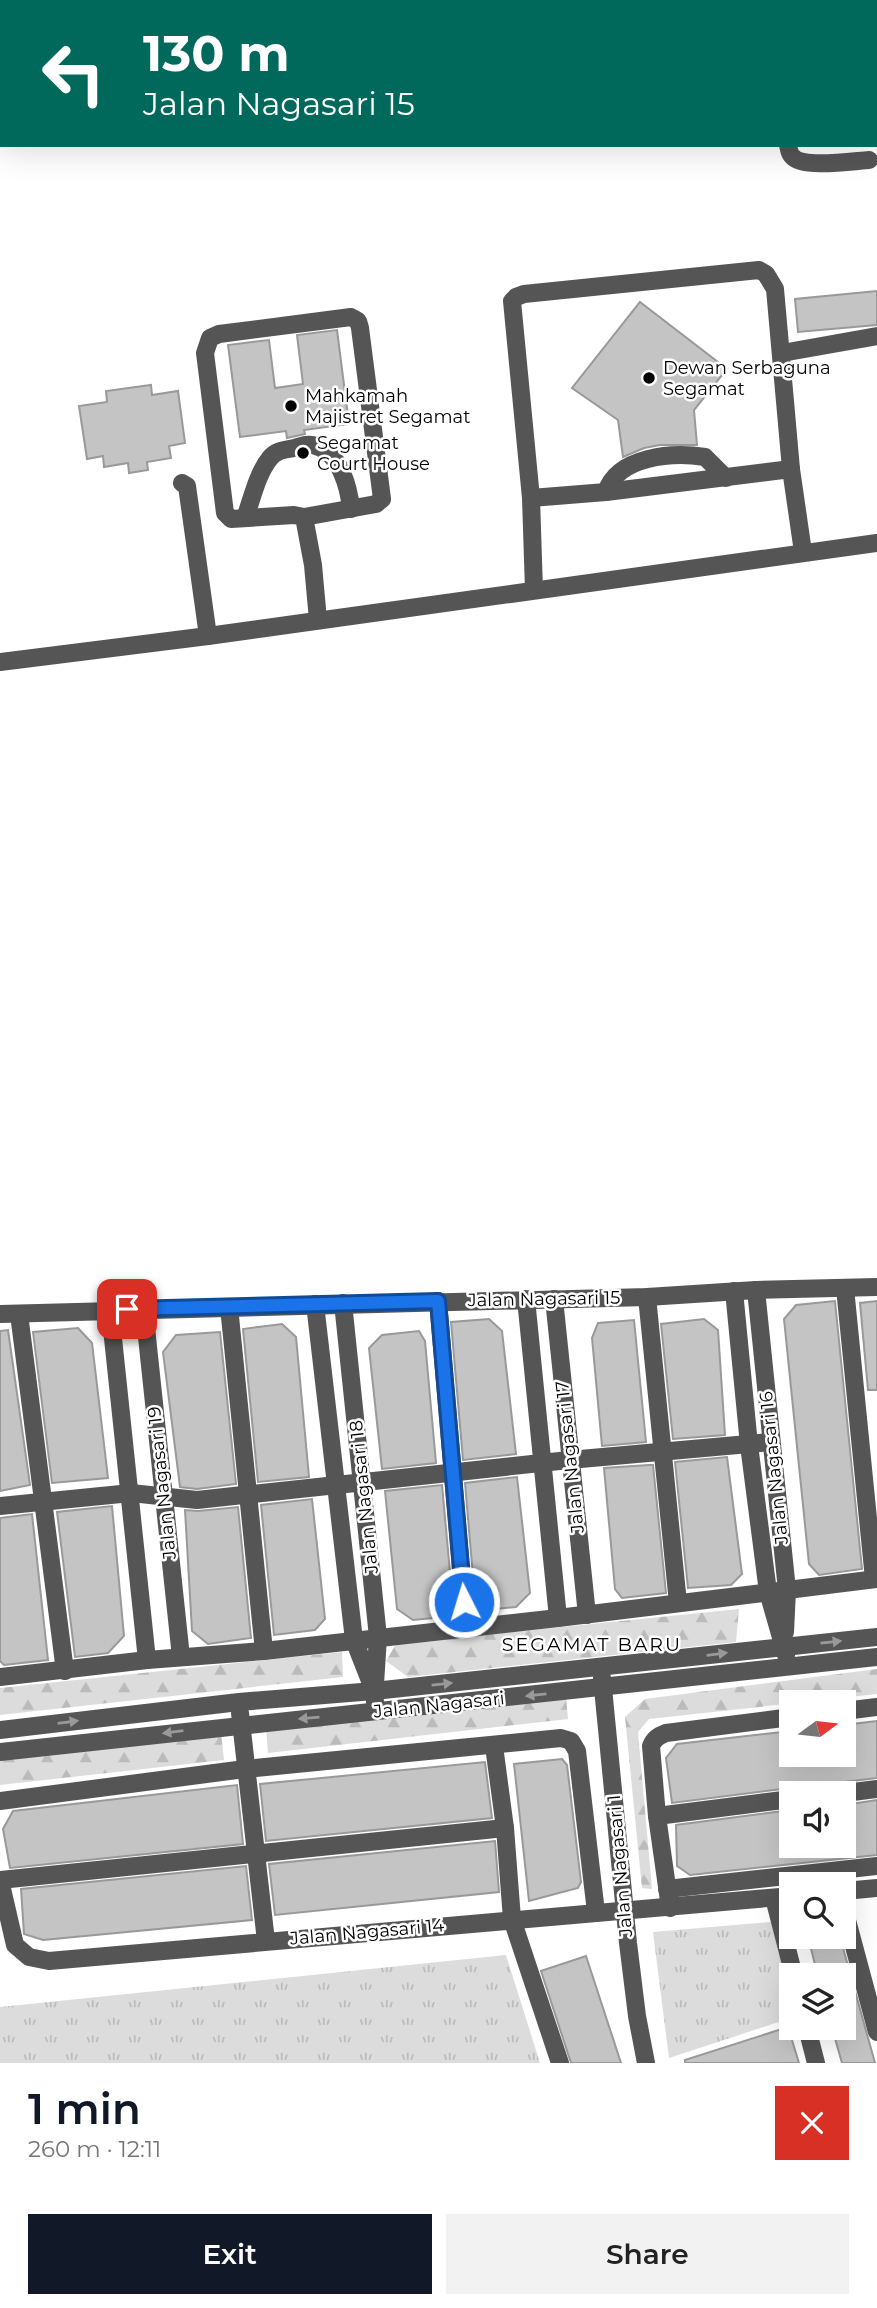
<!DOCTYPE html>
<meta charset="utf-8">
<style>
:root{--surface:#fff;--page:#f2f2f2;--text:#222;--muted:#767676;--accent:#111827}
body{margin:0;font-family:Montserrat,sans-serif;background:var(--page);color:var(--text);height:100vh;display:flex;flex-direction:column;font-size:26px;white-space:nowrap}
*{box-sizing:border-box;margin:0}
p{font-size:23px;color:var(--muted)}
.icon{flex:none;width:38px;height:38px;fill:none;stroke:currentColor;stroke-width:2;stroke-linecap:round;stroke-linejoin:round}
.map{position:relative;height:2063px;overflow:hidden}
.sheet{display:flex;flex-direction:column;background:var(--surface);flex:1}
.sheet>*{flex:none}
.hud{position:absolute;left:0px;top:0px;width:878px;height:147px;box-shadow:0 7px 28px #0002;background:#00695c;color:#fff;overflow:hidden}
.needle{width:46px;rotate:75deg}
.buttons{position:absolute;left:779px;top:1690px;display:grid;gap:14px}
.buttons a{display:grid;place-items:center;width:77px;height:77px;border-radius:0px;background:var(--surface);box-shadow:0 7px 28px #0002;font-size:35px}
.pin{position:absolute;display:grid;place-items:center;width:60px;height:60px;color:#fff;margin:-30px;border-radius:14px;box-shadow:0 4px 10px #0006}
.me{position:absolute;width:77px;margin:-38px;rotate:355deg;stroke-linejoin:round;filter:drop-shadow(0 0 5px #0008)}
.turn{display:flex;align-items:center;gap:24px;height:147px;padding:0 28px;font-size:32px}
.turn .icon{width:91px;height:91px;stroke-width:2.5}
.turn b{display:block;font-size:49px;line-height:60px}
.round{display:grid;place-items:center;flex:none;width:74px;height:74px;border-radius:0px;background:var(--page)}
.head{display:flex;align-items:center;justify-content:space-between;height:119px;padding:0 28px}
h1{font-size:42px;font-weight:600;line-height:52px;color:var(--accent)}
.action{display:flex;gap:14px;margin-top:auto;padding:14px 28px}
.action a{flex:1;height:80px;border-radius:0px;background:var(--accent);color:#fff;font-size:28px;font-weight:600;line-height:80px;text-align:center}
.action a+a{background:var(--page);color:var(--text)}
.map>svg:first-child{display:block}
.grass{fill:url(#grass-tufts)}
.forest{fill:url(#forest-firs)}
.building{fill:#c4c4c4;stroke:#999;stroke-width:2}
.lines{fill:none;stroke-linecap:round;stroke-linejoin:round}
.minor{stroke:#555;stroke-width:18}
.oneway{fill:#999}
.route-casing{stroke:#114b97;stroke-width:18}
.route{stroke:#1a73e8;stroke-width:12}
.poi-dot{fill:#000;stroke:#fff;stroke-width:2.5}
.labels{text-anchor:middle;stroke-width:5;stroke-linejoin:round;paint-order:stroke}
.poi-label{font-size:18px;fill:#000;stroke:#fff;text-anchor:start}
.street-label{font-size:18px;fill:#000;stroke:#fff}
.neighbourhood-label{font-size:19px;letter-spacing:2px;fill:#000;stroke:#fff}
</style>
<div class="map">
<svg width="877" height="2063" viewBox="0 0 877 2063">
<defs>
<pattern id="grass-tufts" width="24" height="20" patternUnits="userSpaceOnUse" patternTransform="scale(1.75)"><rect width="24" height="20" fill="#dcdcdc"/><path d="M3 7l-1-3M5 7V3M7 7l1-3M15 17l-1-3M17 17v-4M19 17l1-3" fill="none" stroke="#bbb"/></pattern>
<pattern id="forest-firs" width="22" height="20" patternUnits="userSpaceOnUse" patternTransform="scale(1.75)"><rect width="22" height="20" fill="#dcdcdc"/><path d="M5 1l3.5 6h-7zM16 11l3.5 6h-7z" fill="#bbb"/></pattern>
</defs>
<rect width="100%" height="100%" fill="#fff"/>
<g class="grass">
<path d="M771,1922L791,1997V2018L669,2058L653,1932Z"/>
<path d="M506,1955L540,2063H0V2007Z"/>
</g>
<g class="forest">
<path d="M739,1609L736,1642L408,1677L386,1661L396,1644Z"/>
<path d="M342,1652L343,1677L0,1715V1688Z"/>
<path d="M877,1669V1694L649,1719L638,1732L652,1889L642,1888L625,1717L645,1699Z"/>
<path d="M566,1697L568,1719L268,1753L266,1728Z"/>
<path d="M221,1733L224,1760L0,1785V1758Z"/>
</g>
<g class="building">
<path d="M877,291V325L798,332L795,299Z"/>
<path d="M640,302L727,369L694,410L697,445H660L644,448L623,457L618,420L572,388Z"/>
<path d="M337,330L349,424L304,430L305,434L287,438L286,431L240,437L228,345L269,340L275,388L303,384L297,335Z"/>
<path d="M151,385L152,395L178,391L185,443L169,446L171,458L147,462L148,470L129,473L128,463L104,467L103,456L87,459L79,406L107,402L106,391Z"/>
<path d="M835,1301L862,1569L819,1575L809,1564L784,1319L796,1305Z"/>
<path d="M877,1301V1390H868L860,1303Z"/>
<path d="M489,1319L502,1331L516,1454L463,1460L451,1322Z"/>
<path d="M704,1319L718,1330L725,1435L673,1439L661,1324Z"/>
<path d="M634,1320L646,1442L602,1446L592,1338L598,1323Z"/>
<path d="M282,1324L296,1337L309,1477L258,1482L243,1329Z"/>
<path d="M78,1328L92,1343L108,1478L52,1483L33,1332Z"/>
<path d="M8,1330L30,1485L0,1491V1331Z"/>
<path d="M419,1331L425,1341L436,1463L382,1469L369,1348L382,1335Z"/>
<path d="M220,1332L236,1484L197,1489L180,1487L163,1352L176,1335Z"/>
<path d="M727,1457L742,1574L731,1585L688,1588L675,1462Z"/>
<path d="M649,1465H653L666,1593L622,1598L615,1589L604,1468Z"/>
<path d="M517,1477L530,1593L516,1607L476,1611L465,1483Z"/>
<path d="M442,1485L454,1616L413,1620L397,1609L385,1491Z"/>
<path d="M312,1499L325,1619L315,1630L274,1635L261,1505Z"/>
<path d="M112,1506L124,1636L108,1653L75,1657L57,1512Z"/>
<path d="M238,1507L251,1638L208,1644L192,1631L185,1510L198,1511Z"/>
<path d="M32,1514L48,1660L4,1665L0,1661V1518Z"/>
<path d="M877,1721V1778L836,1783L829,1787L798,1790L790,1788L672,1803L666,1758L677,1744L791,1731V1755H844V1725Z"/>
<path d="M562,1759L567,1765L581,1882L578,1888L529,1901L514,1764Z"/>
<path d="M485,1762L492,1818L266,1841L260,1784Z"/>
<path d="M237,1785L243,1844L10,1868L3,1829L13,1811Z"/>
<path d="M877,1800V1855L690,1875L677,1866L676,1825L791,1810V1846H844V1805Z"/>
<path d="M495,1841L499,1892L275,1915L269,1864Z"/>
<path d="M246,1866L252,1920L43,1940L24,1934L21,1889Z"/>
<path d="M808,1937H840L875,2063H842L832,2028H844V1976H818Z"/>
<path d="M586,1956L621,2063H571L541,1971Z"/>
<path d="M788,2027L799,2063H685V2060Z"/>
</g>
<g class="lines">
<g class="minor">
<path d="M58,2V0"/>
<path d="M790,2L791,0"/>
<path d="M0,20H2"/>
<path d="M0,121H2"/>
<path d="M788,145C789,149 789,153 792,156C802,169 853,161 869,160"/>
<path d="M782,353L877,336"/>
<path d="M182,483L187,486L208,636"/>
<path d="M606,492C618,456 672,452 705,457L726,478"/>
<path d="M531,498L606,492L791,469"/>
<path d="M304,517L376,504L382,499L360,328L358,321L351,317L219,334L210,338L205,353L225,513L231,519L294,515L304,517L313,565L318,620"/>
<path d="M245,518C252,499 257,474 270,458C276,450 285,450 294,448C301,446 309,443 316,446C340,453 349,488 351,509"/>
<path d="M534,590L531,498L512,301L516,297L524,294L759,270L766,274L775,289L791,469L803,552"/>
<path d="M0,662L208,636L877,543"/>
<path d="M845,1288L874,1579"/>
<path d="M756,1290L787,1590L785,1632"/>
<path d="M734,1291L749,1445L768,1592L786,1655"/>
<path d="M647,1297L678,1603"/>
<path d="M526,1299L558,1618"/>
<path d="M554,1299L587,1615"/>
<path d="M438,1301L466,1628"/>
<path d="M343,1303L378,1637L375,1684"/>
<path d="M315,1304L354,1640L374,1691L375,1702"/>
<path d="M229,1307L264,1651"/>
<path d="M144,1309L181,1657"/>
<path d="M110,1310L147,1660"/>
<path d="M0,1314L647,1297L756,1290L877,1287"/>
<path d="M19,1314L65,1671"/>
<path d="M0,1506L131,1493L197,1500L569,1460L771,1442"/>
<path d="M0,1677L147,1660L264,1651L558,1618L877,1579"/>
<path d="M602,1678L628,1943L637,2016L646,2063"/>
<path d="M844,1711L877,1707"/>
<path d="M240,1713L266,1941"/>
<path d="M0,1730L239,1702L374,1691L877,1637"/>
<path d="M494,1746L505,1828L512,1919L560,2063"/>
<path d="M0,1752L877,1657"/>
<path d="M837,1794L877,1789"/>
<path d="M0,1801L245,1769L561,1738L571,1741L577,1751L596,1912"/>
<path d="M657,1816L791,1799"/>
<path d="M0,1880L15,1945L29,1957L49,1961L791,1896"/>
<path d="M0,1880L505,1828"/>
<path d="M667,1889L877,1866"/>
<path d="M844,1891L877,1888"/>
<path d="M774,1898L794,1976"/>
<path d="M670,1908L657,1816L651,1746C654,1739 658,1736 666,1733L791,1717"/>
<path d="M844,1909L877,2032"/>
<path d="M807,2028L816,2063"/>
</g>
</g>
<defs><path id="oneway-solid" d="M-6-.8H1V-3.2L6.5 0L1 3.2V.8H-6Z" transform="scale(1.75)"/></defs>
<g class="oneway">
<use href="#oneway-solid" transform="translate(831 1642) rotate(-6)"/>
<use href="#oneway-solid" transform="translate(717 1654) rotate(-7)"/>
<use href="#oneway-solid" transform="translate(442 1684) rotate(-6)"/>
<use href="#oneway-solid" transform="translate(536 1695) rotate(174)"/>
<use href="#oneway-solid" transform="translate(309 1718) rotate(175)"/>
<use href="#oneway-solid" transform="translate(68 1722) rotate(-7)"/>
<use href="#oneway-solid" transform="translate(173 1732) rotate(173)"/>
</g>
<g class="lines">
<defs>
<path id="route" d="M127,1309L438,1301L464,1602"/>
</defs>
<use href="#route" class="route-casing"/>
<use href="#route" class="route"/>
</g>
<g class="poi-dot">
<circle cx="649" cy="378" r="7"/>
<circle cx="291" cy="406" r="7"/>
<circle cx="303" cy="453" r="7"/>
</g>
<g class="labels">
<g class="poi-label">
<text x="663" y="374">Dewan Serbaguna<tspan x="663" dy="21">Segamat</tspan></text>
<text x="305" y="402">Mahkamah<tspan x="305" dy="21">Majistret Segamat</tspan></text>
<text x="317" y="449">Segamat<tspan x="317" dy="21">Court House</tspan></text>
</g>
<g class="street-label">
<text transform="translate(544 1299) rotate(-1)" y="6">Jalan Nagasari 15</text>
<text transform="translate(570 1457) rotate(-96)" y="6">Jalan Nagasari 17</text>
<text transform="translate(774 1468) rotate(-96)" y="6">Jalan Nagasari 16</text>
<text transform="translate(162 1483) rotate(-96)" y="6">Jalan Nagasari 19</text>
<text transform="translate(364 1497) rotate(-96)" y="6">Jalan Nagasari 18</text>
<text transform="translate(439 1705) rotate(-6)" y="6">Jalan Nagasari</text>
<text transform="translate(620 1866) rotate(-95)" y="6">Jalan Nagasari 1</text>
<text transform="translate(367 1932) rotate(-5)" y="6">Jalan Nagasari 14</text>
</g>
<g class="neighbourhood-label">
<text x="592" y="1651">SEGAMAT BARU</text>
</g>
</g>
</svg>
<div class="buttons">
<a><svg class="needle" viewBox="-14 -14 28 28"><path d="M0-13l5 13h-10z" fill="#e53935"/><path d="M0 13l5-13h-10z" fill="#767676"/></svg></a>
<a><svg class="icon" aria-label="sound" viewBox="0 0 24 24"><path d="M4 9h4l5-4v14l-5-4H4zM17 9q2 3 0 6"/></svg></a>
<a><svg class="icon" aria-label="search" viewBox="0 0 24 24"><circle cx="10" cy="10" r="6"/><path d="M15 15l6 6"/></svg></a>
<a><svg class="icon" aria-label="layers" viewBox="0 0 24 24"><path d="M12 4l9 5-9 5-9-5zM3 14l9 5 9-5"/></svg></a>
</div>
<div class="pin" style="left:127px;top:1309px;background:#d93025"><svg class="icon" aria-label="arrive" viewBox="0 0 24 24"><path d="M6 21V4h12l-3 4 3 4H6"/></svg></div>
<svg class="me" style="left:464px;top:1602px" viewBox="-20 -20 40 40"><circle r="17" fill="#1a73e8" stroke="#fff" stroke-width="3"/><path d="M0-11L8 9 0 5-8 9z" fill="#fff"/></svg>
<div class="hud">
<div class="turn"><svg class="icon" aria-label="left" viewBox="0 0 24 24"><path d="M17 20v-9H6M10 6l-5 5 5 5"/></svg><div><b>130 m</b>Jalan Nagasari 15</div></div>
</div>
</div>
<section class="sheet">
<div class="head"><div><h1>1 min</h1><p>260 m · 12:11</p></div><a class="round" style="background:#d93025;color:#fff"><svg class="icon" aria-label="close" viewBox="0 0 24 24"><path d="M6 6l12 12M18 6L6 18"/></svg></a></div>
<div class="action"><a>Exit</a><a>Share</a></div>
</section>
